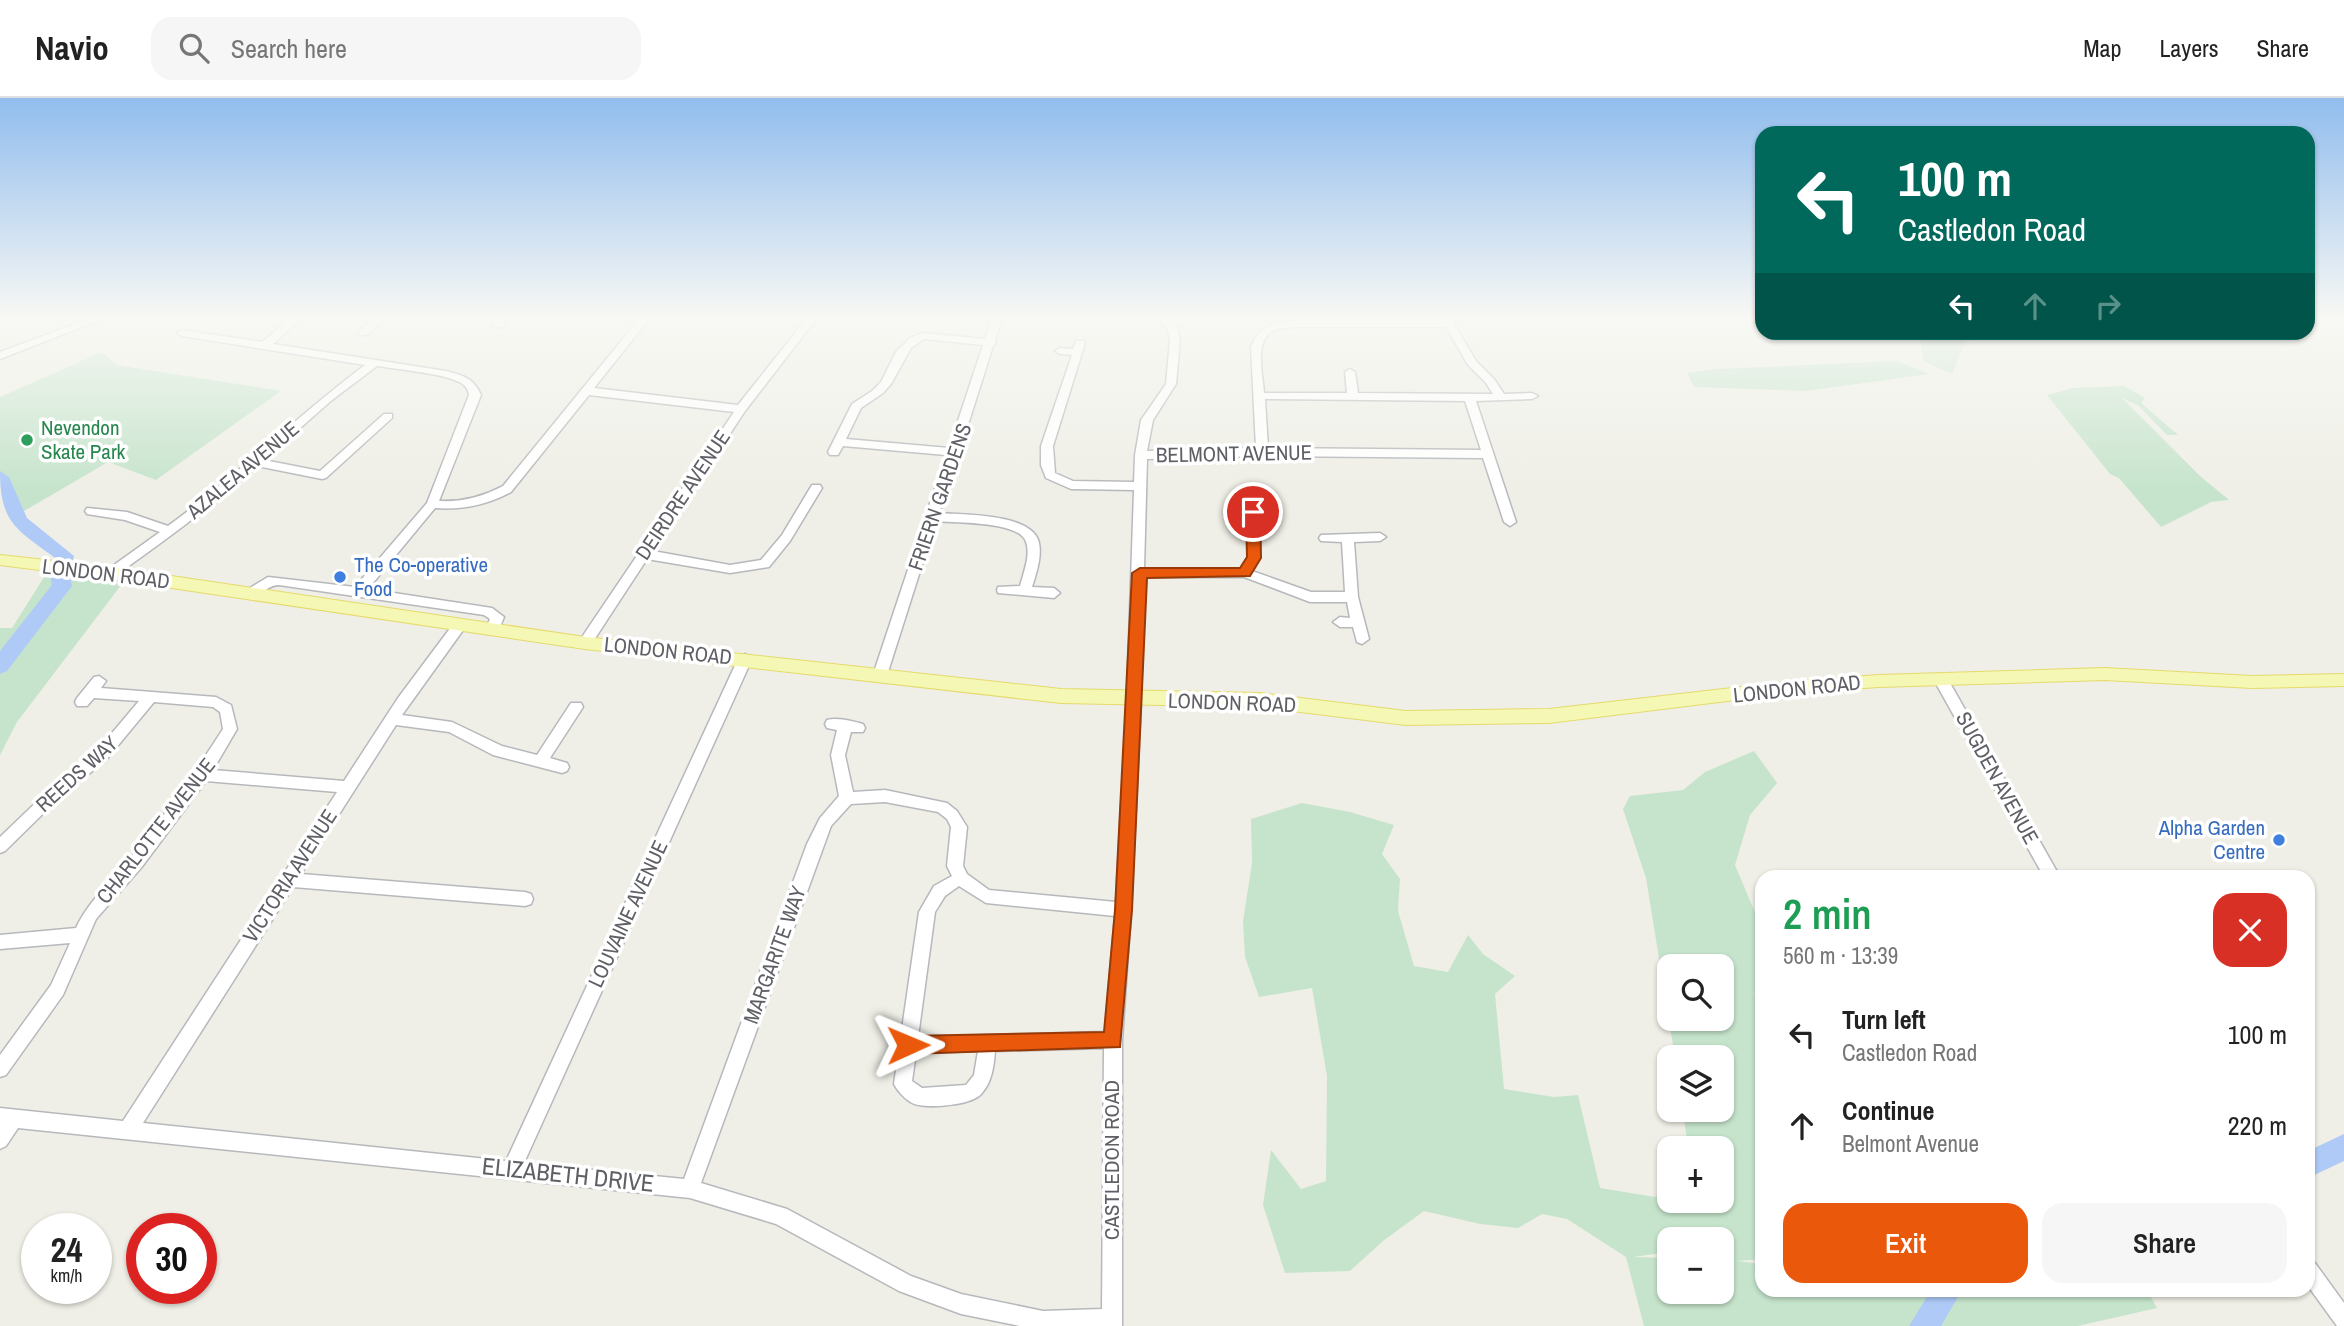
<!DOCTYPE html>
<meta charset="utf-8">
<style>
:root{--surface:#fff;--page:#f6f6f6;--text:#222;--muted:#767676;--line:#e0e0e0;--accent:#ea580c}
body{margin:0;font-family:"Archivo Narrow",sans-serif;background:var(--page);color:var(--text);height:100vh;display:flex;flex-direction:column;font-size:26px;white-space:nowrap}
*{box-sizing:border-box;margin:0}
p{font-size:23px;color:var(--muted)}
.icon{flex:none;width:38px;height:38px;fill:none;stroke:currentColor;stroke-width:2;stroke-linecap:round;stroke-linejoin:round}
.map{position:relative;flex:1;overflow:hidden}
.panel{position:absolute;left:1755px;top:772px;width:560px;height:427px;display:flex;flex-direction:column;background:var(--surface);border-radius:21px;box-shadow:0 2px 5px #0004}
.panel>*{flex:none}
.top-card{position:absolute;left:1755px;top:28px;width:560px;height:214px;border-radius:21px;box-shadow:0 2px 5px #0004;background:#00695c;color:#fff;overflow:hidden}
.fabs{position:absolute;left:1657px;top:856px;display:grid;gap:14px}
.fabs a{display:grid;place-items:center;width:77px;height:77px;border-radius:14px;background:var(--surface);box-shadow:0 2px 5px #0004;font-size:35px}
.speed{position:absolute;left:21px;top:1115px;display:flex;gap:14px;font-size:35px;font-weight:700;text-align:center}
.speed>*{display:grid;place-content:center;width:91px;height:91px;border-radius:50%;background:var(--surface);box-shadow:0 2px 5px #0004;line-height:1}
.speed small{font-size:18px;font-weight:400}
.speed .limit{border:10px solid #d22;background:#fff;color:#111}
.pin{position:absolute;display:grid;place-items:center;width:60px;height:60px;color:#fff;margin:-30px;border:4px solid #fff;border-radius:50%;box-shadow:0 2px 7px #0007}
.me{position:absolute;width:77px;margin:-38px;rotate:89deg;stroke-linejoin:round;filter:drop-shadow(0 0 5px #0008)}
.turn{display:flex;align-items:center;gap:24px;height:147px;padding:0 28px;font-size:32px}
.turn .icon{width:91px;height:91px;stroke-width:2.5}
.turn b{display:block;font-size:49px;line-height:60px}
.lanes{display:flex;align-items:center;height:66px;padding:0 28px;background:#0003;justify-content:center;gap:35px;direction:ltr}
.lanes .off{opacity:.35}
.round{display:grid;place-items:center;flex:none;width:74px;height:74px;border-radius:21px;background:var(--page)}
.summary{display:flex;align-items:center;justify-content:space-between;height:119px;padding:0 28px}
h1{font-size:42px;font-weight:600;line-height:52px;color:#1e9e55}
.cta{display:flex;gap:14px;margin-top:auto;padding:14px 28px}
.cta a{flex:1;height:80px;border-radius:21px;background:var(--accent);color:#fff;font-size:28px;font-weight:600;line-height:80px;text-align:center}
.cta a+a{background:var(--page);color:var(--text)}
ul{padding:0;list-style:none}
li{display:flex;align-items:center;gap:21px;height:91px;padding:0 28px}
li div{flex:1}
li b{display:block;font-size:26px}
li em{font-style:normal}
header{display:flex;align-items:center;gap:42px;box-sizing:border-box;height:98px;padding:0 35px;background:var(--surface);border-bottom:2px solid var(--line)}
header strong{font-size:33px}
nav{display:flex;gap:38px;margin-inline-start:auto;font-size:24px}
.search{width:490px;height:63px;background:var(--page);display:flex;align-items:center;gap:18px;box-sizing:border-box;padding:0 24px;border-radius:21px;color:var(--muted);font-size:26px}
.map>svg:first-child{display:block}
.green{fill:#c6e4cc;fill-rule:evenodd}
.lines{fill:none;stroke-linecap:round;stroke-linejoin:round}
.river{fill:#afcaf7;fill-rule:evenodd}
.minor-casing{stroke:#b7b8bc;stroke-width:3}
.major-casing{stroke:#e5da6b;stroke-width:2}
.minor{fill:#fff;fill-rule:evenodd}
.major{fill:#f5f8b4;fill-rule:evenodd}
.route{fill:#ea580c;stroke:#983908;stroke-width:2}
.leisure-dot{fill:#2e9e5b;stroke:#fff;stroke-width:2.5}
.shop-dot{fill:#3f7fe0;stroke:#fff;stroke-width:2.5}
.labels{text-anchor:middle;stroke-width:7;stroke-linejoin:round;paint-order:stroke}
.leisure-label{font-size:21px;fill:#27864d;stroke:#fff;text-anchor:start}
.street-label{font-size:21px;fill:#5f6066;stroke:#fff}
.shop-label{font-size:21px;fill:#366cbe;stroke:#fff;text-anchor:start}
.near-street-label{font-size:24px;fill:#5f6066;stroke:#fff}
</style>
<header>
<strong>Navio</strong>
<div class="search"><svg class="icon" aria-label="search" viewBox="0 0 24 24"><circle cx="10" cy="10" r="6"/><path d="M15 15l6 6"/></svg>Search here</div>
<nav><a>Map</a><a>Layers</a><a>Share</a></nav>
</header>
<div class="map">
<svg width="2344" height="1228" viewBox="0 0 2344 1228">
<rect width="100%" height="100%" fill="#efefe7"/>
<g class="green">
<path d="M1925,235V234L2134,235H1987L1966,244L1952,276L1923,263L1920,240Z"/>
<path d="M102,254L117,267L281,293L156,382L108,364L19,416L0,375V299Z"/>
<path d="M1897,263L1930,276L1806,293L1694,289L1687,275L1717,271Z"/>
<path d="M2124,288L2145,300L2141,305L2178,337H2167L2139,308L2122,300L2200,378L2229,402L2211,404L2161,429L2119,380L2110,376L2047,297L2073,290Z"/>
<path d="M51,468L128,478L17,624L0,657V530H12Z"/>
<path d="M1754,653L1777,685L1750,717L1735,767L1762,831V897L1752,895L1762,900V1161L1737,1163L1762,1166V1192H2147L2157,1210L2078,1228H1644L1626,1159L1567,1121L1542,1116L1518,1130L1480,1126L1424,1113L1383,1143L1350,1173L1285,1175L1263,1107L1271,1052L1301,1091L1326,1083L1327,978L1312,890L1259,899L1245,859L1243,823L1252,765L1251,721L1302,705L1350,714L1394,727L1382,756L1400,781L1398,813L1414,868L1448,874L1468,837L1483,856L1515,878L1495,896L1504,991L1554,999L1578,997L1600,1090L1655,1099L1669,1094L1670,1102H1722V1050H1688L1683,1012H1722V959H1675L1646,780L1623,711L1630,698L1683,692L1705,674ZM1670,868H1722V920H1670ZM1670,1141H1722V1194H1670L1669,1160L1633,1159L1669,1154Z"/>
</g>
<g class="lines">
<g class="river">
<path d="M0,373L9,379L27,420L74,458L70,478L72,488L7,573L0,576V553L52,487L50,478L55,460C17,431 0,426 0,373Z"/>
<path d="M2344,1036V1063L2308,1080V1053Z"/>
<path d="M1931,1192H1962L1941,1228H1909Z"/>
</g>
<defs>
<g id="minor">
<path d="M91,220H105L0,261V254Z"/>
<path d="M291,220H302L273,246L446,273C462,277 474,280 481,297L439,403C463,404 482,399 503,388L640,220H650L594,290L738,307L807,220H817L745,313L653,453L730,467L761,462L782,437L812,387H820L822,390L790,443L769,469L730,475L647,461L590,548H580L578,545L580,542L734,314L589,297L511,394C487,407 463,412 435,410L368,491L492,510L504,519L497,536H487L485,533L490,521L484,517L279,487C266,487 258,502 245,499L244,496L245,493L268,479L355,489L427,405L469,297C468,293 468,291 464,287C452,276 395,271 377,268L332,302L264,362L320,373L384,316H392V320L326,380L322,381L257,368C212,408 164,443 115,478H107L105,475L107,472L160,434L125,422L87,416L85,413L87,410L127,414L168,428C237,378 297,318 365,267L182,238L177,235L182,232L262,244Z"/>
<path d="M374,220H385L367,237H359V233Z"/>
<path d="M495,220H505L504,230L493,228L492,226Z"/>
<path d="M992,220H1002L995,243L996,245L993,248L960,352L961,354L939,415C963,417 1033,415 1039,445C1042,459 1036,476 1032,489L1054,490L1060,495L1054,500L998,495L997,492L998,489L1020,488C1023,476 1031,457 1026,444C1020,423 955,425 936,423L887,577L885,581H875L873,577L946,357L843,348L838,357H830L828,354L852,306L872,293L881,284L896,254L910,240L923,235L985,241ZM924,241L983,247L949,350L846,341L861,310L883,295L891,286L911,250Z"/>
<path d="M1158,220H1169L1177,229L1180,242L1176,286L1153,322L1147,353L1256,350L1251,249C1259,228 1271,226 1292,223H1444V220H1454V226L1476,263L1494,281L1504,296L1532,295L1538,298L1532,301L1476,303L1516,424L1510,428L1504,424L1483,360L1262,358L1147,361L1144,471H1241L1248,459L1247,414L1253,410L1259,414V422H1272L1278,426L1272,430H1260V459L1252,473L1311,494H1345L1342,444L1321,443L1319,440L1321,437L1380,435L1386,439L1380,443L1354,444L1358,499L1369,541L1362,546L1357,544L1353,529H1340L1333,524L1340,519L1350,520L1347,504H1310L1244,479H1144L1141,602L1131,812L1122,942V1228H1020L961,1216L899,1193L776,1126L690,1100L18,1030L6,1048L0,1051V1010L123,1023L337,694L206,683L141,770L96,821L63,897L6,977L0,979V957L51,887L70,845L0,851V837L76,830C89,802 113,782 132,758C165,717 195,675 223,631L220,614L213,609L154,604L106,662L59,700L5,753L0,755V739L49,692L96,654L139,603L94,600L87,608H77L75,604L77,600L94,579L99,578L106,583L101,590L216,599L231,607L237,631L213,672L344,683L398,600L454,525H464L466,528L402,617L452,624L502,648L537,657L571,605H581L583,609L550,660L567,665L569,669L567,673L562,675L493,657L449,634L396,627L301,776L525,794L531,796L533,801L531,806L525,808L293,789L143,1025L506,1063L738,561L745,556L752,561L524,1065L684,1081L807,746L820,720L839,698L831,657L837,632L827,630L825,626L827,622C837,619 853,623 863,626L865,630L863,634H851L845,657L853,694L885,692L947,705L957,713L967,729L963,768L967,776L989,792L1116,804L1127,602L1134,392L1071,391L1046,380L1041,367V348L1072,257L1060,256L1055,253L1060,250L1073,251L1076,243H1084L1085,245L1053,348L1055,375L1073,383L1134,384L1135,357L1141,322L1166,286L1170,242L1167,230ZM1292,229H1446L1468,267L1486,285L1493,296L1358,295L1355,274L1350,271L1345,274L1347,295H1264C1263,276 1253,241 1275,232C1280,230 1287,230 1292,229ZM1265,301L1465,303L1481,352L1268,350ZM885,704L938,714L947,721L951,729L947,768L952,778L934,788L919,814L894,986C898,994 909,1006 919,1007C933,1010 973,1007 982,995C992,984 994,967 995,953L1104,950L1102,1211L1043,1213L961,1196L911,1178L787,1111L701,1085L831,728L851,706ZM959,788L986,805L1115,818L1105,934L918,939L935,814L945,798ZM978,953L974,977L966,987L922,990L912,983L916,955Z"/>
<path d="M1941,577L1946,578L2060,779H2044L1934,582Z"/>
<path d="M2308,1163L2315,1165L2344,1205V1228H2337L2308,1188Z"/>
</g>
<path id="major" d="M0,457L111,469L585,539L1061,591L1260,595L1406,613L1549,611L1793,583L1879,577L2105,570L2252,578L2344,576V588L2252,590L2105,582L1879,589L1793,595L1549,625L1406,627L1260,609L1061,605L585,551L111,481L0,467Z"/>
</defs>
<use href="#minor" class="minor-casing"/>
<use href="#major" class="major-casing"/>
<use href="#minor" class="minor"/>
<use href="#major" class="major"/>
</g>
<linearGradient id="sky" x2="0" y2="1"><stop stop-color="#91bdee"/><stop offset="0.56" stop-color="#f8f8f4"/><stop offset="1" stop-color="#f8f8f4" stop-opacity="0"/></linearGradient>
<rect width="2344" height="392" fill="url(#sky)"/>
<path class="route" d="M1253,409L1260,414L1261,460L1250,478L1147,480L1132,812L1120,949L908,956L901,953L899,947L901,940L908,938L1104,934L1115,812L1132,475L1140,470H1240L1247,459L1246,414Z"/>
<circle class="leisure-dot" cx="27" cy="342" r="7"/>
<g class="shop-dot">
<circle cx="340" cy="479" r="7"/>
<circle cx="2279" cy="742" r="7"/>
</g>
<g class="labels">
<g class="leisure-label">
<text x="41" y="337">Nevendon<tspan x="41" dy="24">Skate Park</tspan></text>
</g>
<g class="street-label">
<text transform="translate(1234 356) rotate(-1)" y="7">BELMONT AVENUE</text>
<text transform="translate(243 372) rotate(-40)" y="7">AZALEA AVENUE</text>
<text transform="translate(683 397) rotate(-56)" y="7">DEIRDRE AVENUE</text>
<text transform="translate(940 399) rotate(-71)" y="7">FRIERN GARDENS</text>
<text transform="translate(106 476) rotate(7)" y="7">LONDON ROAD</text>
<text transform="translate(668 553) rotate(6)" y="7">LONDON ROAD</text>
<text transform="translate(1797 591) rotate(-6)" y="7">LONDON ROAD</text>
<text transform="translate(1232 605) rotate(2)" y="7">LONDON ROAD</text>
<text transform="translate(77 676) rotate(-42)" y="7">REEDS WAY</text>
<text transform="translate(1997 680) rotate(61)" y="7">SUGDEN AVENUE</text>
<text transform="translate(156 733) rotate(-52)" y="7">CHARLOTTE AVENUE</text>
<text transform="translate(290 778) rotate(-57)" y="7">VICTORIA AVENUE</text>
<text transform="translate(628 816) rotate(-65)" y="7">LOUVAINE AVENUE</text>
<text transform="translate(775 857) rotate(-70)" y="7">MARGARITE WAY</text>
<text transform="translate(1112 1062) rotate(-90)" y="7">CASTLEDON ROAD</text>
</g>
<g class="shop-label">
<text x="354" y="474">The Co-operative<tspan x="354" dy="24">Food</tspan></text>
<text x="2265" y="737" text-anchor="end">Alpha Garden<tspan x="2265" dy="24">Centre</tspan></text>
</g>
<g class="near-street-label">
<text transform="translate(568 1077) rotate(6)" y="8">ELIZABETH DRIVE</text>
</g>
</g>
</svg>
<div class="fabs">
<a><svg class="icon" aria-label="search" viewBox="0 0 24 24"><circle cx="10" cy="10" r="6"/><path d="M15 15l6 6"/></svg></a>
<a><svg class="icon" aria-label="layers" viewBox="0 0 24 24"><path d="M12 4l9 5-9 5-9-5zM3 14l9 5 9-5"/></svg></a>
<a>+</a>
<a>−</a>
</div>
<div class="speed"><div>24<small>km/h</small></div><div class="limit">30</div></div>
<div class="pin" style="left:1253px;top:414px;background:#d93025"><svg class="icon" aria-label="arrive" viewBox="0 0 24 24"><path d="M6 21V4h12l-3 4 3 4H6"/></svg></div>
<svg class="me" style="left:908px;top:947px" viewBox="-20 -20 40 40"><path d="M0-17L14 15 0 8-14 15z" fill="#ea580c" stroke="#fff" stroke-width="4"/></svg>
<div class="top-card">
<div class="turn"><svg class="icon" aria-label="left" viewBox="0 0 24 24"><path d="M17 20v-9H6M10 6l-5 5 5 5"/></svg><div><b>100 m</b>Castledon Road</div></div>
<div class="lanes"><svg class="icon" aria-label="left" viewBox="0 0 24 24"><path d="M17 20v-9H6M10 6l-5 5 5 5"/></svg><svg class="icon off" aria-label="ahead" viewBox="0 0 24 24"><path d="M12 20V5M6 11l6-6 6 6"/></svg><svg class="icon off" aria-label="right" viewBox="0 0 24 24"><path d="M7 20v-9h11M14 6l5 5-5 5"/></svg></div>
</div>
<section class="panel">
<div class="summary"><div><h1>2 min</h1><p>560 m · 13:39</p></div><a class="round" style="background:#d93025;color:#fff"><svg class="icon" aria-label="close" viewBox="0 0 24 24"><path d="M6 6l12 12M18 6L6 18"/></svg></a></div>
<ul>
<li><svg class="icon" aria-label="left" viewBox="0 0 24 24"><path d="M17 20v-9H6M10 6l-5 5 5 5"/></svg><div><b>Turn left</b><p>Castledon Road</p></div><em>100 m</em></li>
<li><svg class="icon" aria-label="ahead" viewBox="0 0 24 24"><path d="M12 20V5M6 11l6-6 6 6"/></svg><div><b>Continue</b><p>Belmont Avenue</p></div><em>220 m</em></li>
</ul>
<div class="cta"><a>Exit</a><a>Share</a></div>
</section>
</div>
